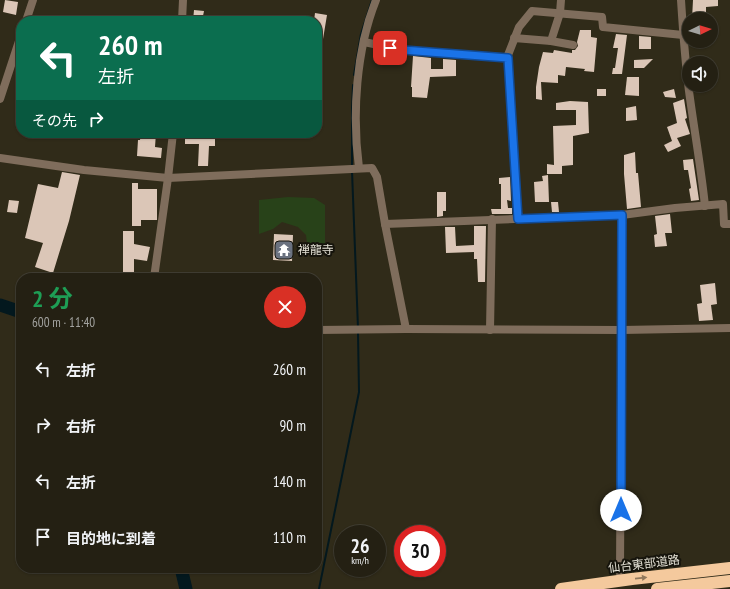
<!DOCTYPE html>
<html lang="ja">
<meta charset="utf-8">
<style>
:root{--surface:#242013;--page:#2c281c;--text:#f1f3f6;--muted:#a3a3a0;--line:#413e33}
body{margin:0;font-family:"PT Sans Narrow","Noto Sans JP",sans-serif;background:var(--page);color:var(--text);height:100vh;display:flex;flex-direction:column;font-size:15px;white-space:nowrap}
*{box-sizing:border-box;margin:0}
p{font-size:13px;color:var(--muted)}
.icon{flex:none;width:22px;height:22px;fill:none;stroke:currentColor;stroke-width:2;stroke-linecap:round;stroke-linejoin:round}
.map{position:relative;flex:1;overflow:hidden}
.drawer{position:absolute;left:16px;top:273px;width:306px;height:300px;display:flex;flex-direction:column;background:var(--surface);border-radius:16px;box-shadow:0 1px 3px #0004,0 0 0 1px var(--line)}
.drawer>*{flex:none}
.banner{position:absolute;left:16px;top:16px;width:306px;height:122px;border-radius:16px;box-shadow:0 1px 3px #0004,0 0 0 1px var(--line);background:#0b6e4f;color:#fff;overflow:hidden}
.needle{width:26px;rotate:85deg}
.fabs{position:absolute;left:682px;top:12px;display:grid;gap:8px}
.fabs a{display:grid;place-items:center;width:36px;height:36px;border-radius:50%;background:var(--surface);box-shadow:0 1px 3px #0004,0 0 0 1px var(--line);font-size:20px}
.speed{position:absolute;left:334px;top:525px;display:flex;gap:8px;font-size:20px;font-weight:700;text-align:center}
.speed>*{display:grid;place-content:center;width:52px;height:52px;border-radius:50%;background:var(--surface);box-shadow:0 1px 3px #0004,0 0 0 1px var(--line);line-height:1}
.speed small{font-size:10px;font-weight:400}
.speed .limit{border:6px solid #d22;background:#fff;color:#111}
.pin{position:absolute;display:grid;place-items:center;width:34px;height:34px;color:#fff;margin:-17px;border-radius:8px;box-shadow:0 2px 6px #0006}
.me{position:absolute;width:44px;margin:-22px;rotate:0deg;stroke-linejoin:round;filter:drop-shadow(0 0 3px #0008)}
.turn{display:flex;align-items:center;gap:14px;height:84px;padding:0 16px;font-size:18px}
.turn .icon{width:52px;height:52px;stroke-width:2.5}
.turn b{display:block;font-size:28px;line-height:34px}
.then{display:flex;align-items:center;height:38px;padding:0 16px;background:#0003;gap:8px;font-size:15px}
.round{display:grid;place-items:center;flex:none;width:42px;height:42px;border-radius:21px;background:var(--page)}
.head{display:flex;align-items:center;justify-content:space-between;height:68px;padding:0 16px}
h1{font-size:24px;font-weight:700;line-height:30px;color:#1e9e55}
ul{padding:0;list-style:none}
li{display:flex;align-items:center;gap:12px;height:56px;padding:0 16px}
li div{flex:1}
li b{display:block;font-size:15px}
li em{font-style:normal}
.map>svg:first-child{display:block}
.green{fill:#284219}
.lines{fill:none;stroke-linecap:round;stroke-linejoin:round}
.stream{stroke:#03181e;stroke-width:2}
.river{stroke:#03181e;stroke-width:13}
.building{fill:#dbc6b7}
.minor{stroke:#7f6d5c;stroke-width:8}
.motorway{stroke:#f4c99d;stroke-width:12}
.oneway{fill:#90785c}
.route-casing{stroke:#114b97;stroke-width:10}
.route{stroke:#1a73e8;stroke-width:7}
.labels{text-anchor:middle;stroke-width:4;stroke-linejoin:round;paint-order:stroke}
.poi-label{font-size:12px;fill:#e3e0d4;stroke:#16140c;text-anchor:start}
.street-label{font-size:12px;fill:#e3e0d4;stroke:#16140c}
</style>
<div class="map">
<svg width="730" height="589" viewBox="0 0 730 589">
<rect width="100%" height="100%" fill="#302b19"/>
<path class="green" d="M288,197L314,198L325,205V245L307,243L306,235L298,227L282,222L273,229L259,234V200Z"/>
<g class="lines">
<g class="stream">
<path d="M354,75L361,34L372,0"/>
<path d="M352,166V109L353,85"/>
<path d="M352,171L358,328"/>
<path d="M319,589L359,392L358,333"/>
</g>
<g class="river">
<path d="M0,305L21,312"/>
<path d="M181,568L186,589"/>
</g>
</g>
<g class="building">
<path d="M5,0L18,2L16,15L3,12Z"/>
<path d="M693,0H718V6L706,7V19H692Z"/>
<path d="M194,10L204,11L202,21H193Z"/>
<path d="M315,13L327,15L320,57H317V21H314Z"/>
<path d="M580,30H591V37L597,38L594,72L584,71L585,69L566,67L565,76L558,75V83L541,82L542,100L536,99V87L539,67L543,52L553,53L554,50L572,53V50H575L578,46L577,42Z"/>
<path d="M616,34L627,35L622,74H612L613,68H615L618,48H613Z"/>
<path d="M639,36L651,37V49H639Z"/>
<path d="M413,56L431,58V69H443V59L456,60V76L430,77L427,98L412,97V87H411Z"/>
<path d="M653,59L644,68H634V60Z"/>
<path d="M627,77H639V96L625,95Z"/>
<rect x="597" y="89" width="9" height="7"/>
<path d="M674,89L676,98L665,97L663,92Z"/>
<path d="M684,99L687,118L685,119L690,134L677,138L681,146L668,152L664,145L672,141L667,127L677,123L673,103Z"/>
<path d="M570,101L588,102L589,133L573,136V165L562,166V174H547V164L554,165L553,126L576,125V110H556V103Z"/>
<path d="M636,106L637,120L626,121V108Z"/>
<path d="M141,133H156L155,147L162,148L161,158L137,156L138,140H140Z"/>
<path d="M199,133H208V137H215V146H209L208,166H198L199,144H185V136L199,135Z"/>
<path d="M635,152L636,173H638L641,207L627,209L624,174V155Z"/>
<path d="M693,159L699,200L691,201L689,189L691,188L688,170H684L683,160Z"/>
<path d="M62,172L80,175L69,221L53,273L35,267L43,243L25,238L38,184L58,188Z"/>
<path d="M548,175L549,202H535L534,182L543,181L542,176Z"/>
<path d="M510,177L511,201L507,200L508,208H512V214H492L491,209H501V184H499V178Z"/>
<path d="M132,183H138V189H157V220H141V226H132Z"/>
<path d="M437,192H446V211H443V216L437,217Z"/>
<path d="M9,200L19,201L17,213L7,212Z"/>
<path d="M551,202H558L559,212H552Z"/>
<path d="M670,214L672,233H665L667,246L655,247L654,235L657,234L655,216Z"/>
<path d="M474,226H486L485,282H478L477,259H474V252L446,253L445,227H455L456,246L474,245Z"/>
<path d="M123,231H134V244L150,247L147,261L134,259V272H123Z"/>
<path d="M274,234L293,235L292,261L273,260Z"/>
<path d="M715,283L717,304L711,305L713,320L699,321L697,304L702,303L700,285Z"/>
</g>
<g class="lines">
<g class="minor">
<path d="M561,0L560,13L551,41L573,45"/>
<path d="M681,0C683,31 685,61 689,91C694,129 701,167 705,206"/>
<path d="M26,21L33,0"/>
<path d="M182,21L183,0"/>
<path d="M514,38L551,41"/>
<path d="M364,42L403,50L508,58"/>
<path d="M0,99L21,35"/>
<path d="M0,158L84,170L168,178L372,168L377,177L385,224L406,329"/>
<path d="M359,168C352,115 356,50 376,0"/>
<path d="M518,219L508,55L519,27L532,11L602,17L603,27L683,35"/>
<path d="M385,224L622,215L675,208L723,204L724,224H730"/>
<path d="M154,278L168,178L173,133"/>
<path d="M317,330L406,329L622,330L730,328"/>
<path d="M490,330L492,219"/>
<path d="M620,573L622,215"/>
</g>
<g class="motorway">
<path d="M561,589L632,579L730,568"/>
<path d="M657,589L730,581"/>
</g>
</g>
<defs><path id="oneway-solid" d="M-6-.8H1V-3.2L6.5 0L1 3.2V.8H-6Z"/></defs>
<use class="oneway" href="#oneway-solid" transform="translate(641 578) rotate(-6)"/>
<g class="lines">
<defs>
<path id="route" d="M390,48L403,50L508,58L518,219L622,215L621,510"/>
</defs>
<use href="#route" class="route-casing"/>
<use href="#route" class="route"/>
</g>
<defs>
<symbol id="temple-square" viewBox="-11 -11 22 22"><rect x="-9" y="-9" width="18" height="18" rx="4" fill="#6b7280" stroke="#16140c"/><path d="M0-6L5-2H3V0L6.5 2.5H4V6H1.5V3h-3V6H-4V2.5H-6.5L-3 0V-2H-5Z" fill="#fff"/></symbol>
</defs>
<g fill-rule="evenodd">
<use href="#temple-square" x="273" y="239" width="22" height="22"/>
</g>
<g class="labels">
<g class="poi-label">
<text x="298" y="254">禅龍寺</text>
</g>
<g class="street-label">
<text transform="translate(644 564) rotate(-7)" y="4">仙台東部道路</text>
</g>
</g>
</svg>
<div class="fabs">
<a><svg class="needle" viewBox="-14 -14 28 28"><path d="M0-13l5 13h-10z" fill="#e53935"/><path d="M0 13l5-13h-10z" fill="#a3a3a0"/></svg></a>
<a><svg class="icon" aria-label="sound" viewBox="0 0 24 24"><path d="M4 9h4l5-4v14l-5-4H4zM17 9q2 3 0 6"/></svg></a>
</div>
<div class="speed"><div>26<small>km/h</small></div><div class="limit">30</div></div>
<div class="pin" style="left:390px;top:48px;background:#d93025"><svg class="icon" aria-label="arrive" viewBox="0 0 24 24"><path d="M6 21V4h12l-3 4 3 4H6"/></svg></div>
<svg class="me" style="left:621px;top:510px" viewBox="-20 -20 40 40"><circle r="19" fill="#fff"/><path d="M0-13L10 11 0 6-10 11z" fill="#1a73e8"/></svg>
<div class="banner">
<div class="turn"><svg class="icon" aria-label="left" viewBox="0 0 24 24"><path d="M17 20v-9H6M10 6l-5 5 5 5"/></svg><div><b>260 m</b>左折</div></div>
<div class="then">その先<svg class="icon" aria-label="right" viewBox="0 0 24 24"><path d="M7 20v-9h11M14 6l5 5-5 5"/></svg></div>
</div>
<section class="drawer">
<div class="head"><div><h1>2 分</h1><p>600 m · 11:40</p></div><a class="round" style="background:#d93025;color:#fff"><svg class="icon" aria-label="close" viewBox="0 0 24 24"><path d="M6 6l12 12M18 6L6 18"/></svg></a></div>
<ul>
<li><svg class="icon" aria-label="left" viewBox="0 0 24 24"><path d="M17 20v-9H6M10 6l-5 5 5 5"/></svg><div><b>左折</b></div><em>260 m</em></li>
<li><svg class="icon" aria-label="right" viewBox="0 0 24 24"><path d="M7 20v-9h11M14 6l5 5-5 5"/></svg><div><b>右折</b></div><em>90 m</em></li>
<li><svg class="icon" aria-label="left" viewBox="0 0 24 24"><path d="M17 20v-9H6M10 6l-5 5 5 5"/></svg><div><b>左折</b></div><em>140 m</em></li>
<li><svg class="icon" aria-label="arrive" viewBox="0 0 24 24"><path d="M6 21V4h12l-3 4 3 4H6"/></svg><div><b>目的地に到着</b></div><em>110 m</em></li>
</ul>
</section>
</div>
